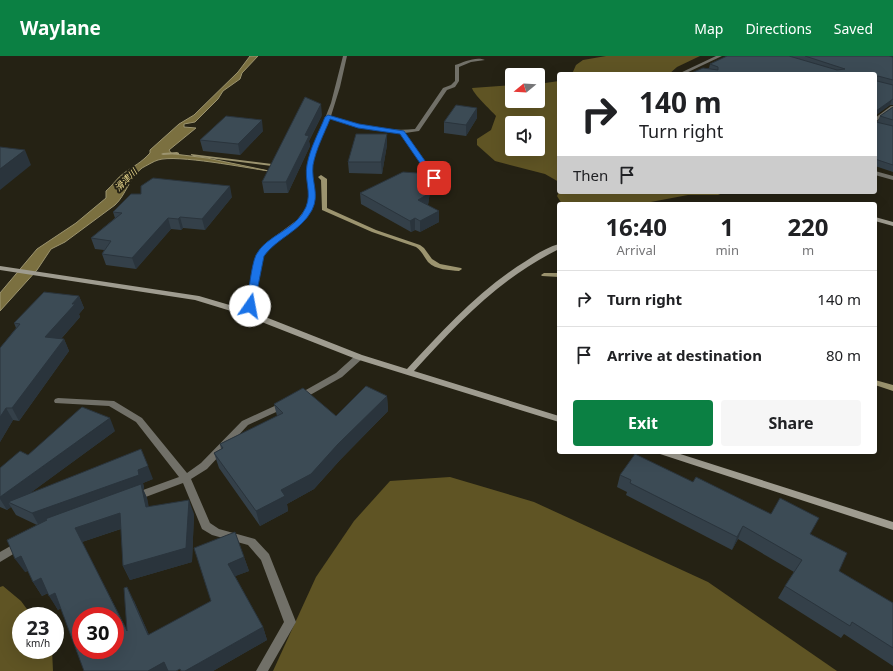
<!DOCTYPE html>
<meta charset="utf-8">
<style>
:root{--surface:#fff;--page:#f6f6f6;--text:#202124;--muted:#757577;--line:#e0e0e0;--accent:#0b8043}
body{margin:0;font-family:"Noto Sans","Noto Sans JP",sans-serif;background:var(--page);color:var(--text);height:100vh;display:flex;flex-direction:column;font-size:15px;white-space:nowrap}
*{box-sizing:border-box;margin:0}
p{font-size:13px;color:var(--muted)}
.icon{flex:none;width:22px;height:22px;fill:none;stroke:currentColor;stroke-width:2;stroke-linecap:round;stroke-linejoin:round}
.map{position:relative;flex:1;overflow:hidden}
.drawer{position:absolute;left:557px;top:146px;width:320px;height:252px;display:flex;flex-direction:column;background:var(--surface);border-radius:4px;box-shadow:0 4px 16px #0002}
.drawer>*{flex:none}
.top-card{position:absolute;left:557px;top:16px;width:320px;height:122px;border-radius:4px;box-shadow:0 4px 16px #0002;background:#fff;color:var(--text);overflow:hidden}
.needle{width:26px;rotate:252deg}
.buttons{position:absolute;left:505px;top:12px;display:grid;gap:8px}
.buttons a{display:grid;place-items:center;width:40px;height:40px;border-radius:4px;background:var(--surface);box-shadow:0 4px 16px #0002;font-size:20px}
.speed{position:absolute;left:12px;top:551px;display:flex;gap:8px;font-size:20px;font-weight:700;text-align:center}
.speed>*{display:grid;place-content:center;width:52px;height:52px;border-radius:50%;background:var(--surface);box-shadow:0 4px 16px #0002;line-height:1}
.speed small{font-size:10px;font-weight:400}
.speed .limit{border:6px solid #d22;background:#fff;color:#111}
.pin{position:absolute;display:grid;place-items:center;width:34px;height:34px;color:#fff;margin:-17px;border-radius:8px;box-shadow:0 2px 6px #0006}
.me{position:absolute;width:44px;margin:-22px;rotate:12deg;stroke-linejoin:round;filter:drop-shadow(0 0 3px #0008)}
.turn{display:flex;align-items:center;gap:14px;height:84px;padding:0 16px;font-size:18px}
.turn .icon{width:52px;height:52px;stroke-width:2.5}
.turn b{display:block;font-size:28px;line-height:34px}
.then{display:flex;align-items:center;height:38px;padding:0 16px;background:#0003;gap:8px;font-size:15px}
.eta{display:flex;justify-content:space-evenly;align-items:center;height:68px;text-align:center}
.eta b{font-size:24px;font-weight:700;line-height:28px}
.action{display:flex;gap:8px;margin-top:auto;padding:8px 16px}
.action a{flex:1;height:46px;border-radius:4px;background:var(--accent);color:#fff;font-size:16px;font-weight:700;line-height:46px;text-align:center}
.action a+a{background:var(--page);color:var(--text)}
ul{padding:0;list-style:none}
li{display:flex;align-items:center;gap:12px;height:56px;padding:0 16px;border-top:1px solid var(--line)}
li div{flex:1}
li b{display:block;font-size:15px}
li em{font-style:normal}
header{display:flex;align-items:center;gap:24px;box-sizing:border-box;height:56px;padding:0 20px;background:var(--accent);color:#fff}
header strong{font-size:19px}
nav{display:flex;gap:22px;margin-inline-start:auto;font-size:14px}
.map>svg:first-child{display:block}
.forest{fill:#5f5424;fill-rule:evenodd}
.water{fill:#7b7040;stroke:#9c946f}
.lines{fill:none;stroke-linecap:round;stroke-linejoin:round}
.stream{fill:#9c946f;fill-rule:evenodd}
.street{fill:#717068;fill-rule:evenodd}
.secondary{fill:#9f9c90;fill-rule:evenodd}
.wall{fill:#344049}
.shaded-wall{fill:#2a343c}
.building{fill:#3c4b55;stroke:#2a343c;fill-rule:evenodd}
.route{fill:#1a73e8;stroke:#114b97}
.labels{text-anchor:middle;stroke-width:4;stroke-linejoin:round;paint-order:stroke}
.far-water-label{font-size:9px;font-style:italic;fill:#eddb8f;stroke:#252214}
</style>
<header>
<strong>Waylane</strong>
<nav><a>Map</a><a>Directions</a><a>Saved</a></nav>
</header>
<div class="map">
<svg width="893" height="615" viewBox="0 0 893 615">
<rect width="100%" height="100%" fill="#252214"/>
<g class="forest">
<path d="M606,0H700L677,11L669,18H572L576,9L583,4Z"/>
<path d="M559,25V126L545,118L495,105L477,89V83L491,74L496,60C490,53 474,39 472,32L512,29V45H538V28ZM512,67H538V93H512Z"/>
<path d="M559,136H725L718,139H688L640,148H562L557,140Z"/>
<path d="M450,421L534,446L708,526L837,615H273L316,521L354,465L390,425Z"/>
<path d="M3,530L21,545L32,560H21V594H52L53,615H0V531Z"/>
</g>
<path class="water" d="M250,0H258L242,17L240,23L223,35L218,43L195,66L184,68V71L196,72L169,94L171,97L174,98L207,102L269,115C247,112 176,98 158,104C154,105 146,110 142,112C129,122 126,139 115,149L65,186L51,193L37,214L0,255V237L37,193L76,167L106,142V135C113,129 117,122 124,117C134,110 142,106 150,97V94L179,68L194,59L238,16Z"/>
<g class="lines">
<g class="stream">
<path d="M177,96L179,97V98L163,99L161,98L163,97Z"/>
<path d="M191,98L280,109L282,110L280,111L193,100L191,99Z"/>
<path d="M321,119L327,123V152L376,174L420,189L424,192L432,203L440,208L461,212L462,213L459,215C449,214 436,214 428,206C424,201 422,195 416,191L372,176L322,154L321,124L318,121Z"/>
<path d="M544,217H559V221L542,220L541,219Z"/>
<path d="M875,324L893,329V335L875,329Z"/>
</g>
<g class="street">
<path d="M343,0H347L340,31L331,60C359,69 386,76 415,73L443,32L451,29L455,25V9C464,6 476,0 485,4L471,6L459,11V25L455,31L447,34L419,75L405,77L437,122L436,123H432L400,77L372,74L330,63C324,78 315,93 313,109C310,124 319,139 311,154C300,175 271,182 262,203C254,221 261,239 250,259H244L243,257L250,240L253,212L258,198L270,184L297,164L306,152L309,141L307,119V108L331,47Z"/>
<path d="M716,0H722L684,18H678Z"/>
<path d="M891,50H893V53L875,66V62Z"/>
<path d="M875,115L893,120V124L875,119Z"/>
<path d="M359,298L363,301L362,303L342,321L303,343H297L296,341L297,339L336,317L356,299Z"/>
<path d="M58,342L114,345L142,362L187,417L201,407L242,365L281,347H287L288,349L287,351L248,369L207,413L191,423L210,467L219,473L255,483L269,498L296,566L268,615H256L284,566L261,504L248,489L212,479L202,473L183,427L135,445L132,444L130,441L132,438L179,421L136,366L109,350L55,347L54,345L55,343Z"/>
<path d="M21,484L25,485L26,488L25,491L0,506V496Z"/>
</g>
<g class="secondary">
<path d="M875,161L893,166V170L875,165Z"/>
<path d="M559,188V193C499,223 459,266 414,315L559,360V366L356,303L244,259L195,244L0,214V210L199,240L250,255L362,299L407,313C444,273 480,233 526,205C536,198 548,191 559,188Z"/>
<path d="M658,396H674L893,466V474L660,398Z"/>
</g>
</g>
<g class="wall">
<path d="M727,0H889L893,1V49H890L876,59V66H877L880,60L893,51V116L875,110V18H689L709,12L710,8Z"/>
<path d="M322,59L309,85L310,90L288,137H264L262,126Z"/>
<path d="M477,62L466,80L444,77V66Z"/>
<path d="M263,75L240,99L203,95L200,84Z"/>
<path d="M387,89L382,118L349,117L348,106Z"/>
<path d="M431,129L428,149L439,166L420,176L415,174L411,176L361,148L360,137Z"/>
<path d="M232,141L205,174L183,172L181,174L171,173L136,213L106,209L102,198L104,194L95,193L91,182L115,162L113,156Z"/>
<path d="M79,240L84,252L79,258L80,261L61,283H64L69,295L19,365L13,364L0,386V292L16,272L14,267Z"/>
<path d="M387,340L388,355L340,404L314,433L287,448L288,455L260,470L219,412L214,397L221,393L220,388L277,360L274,348L336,360Z"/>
<path d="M115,375L30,437L153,423L143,427L144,432L143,433L147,442L148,450L194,458L192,506L130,524L123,510L121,473L82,486L127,574L134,545L149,579L211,545L244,501L249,515L235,520L263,571L267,584L213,615L61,552L58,554L48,537L42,540L33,526L28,515L25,516L37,469L16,459L11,451L7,454L0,451V412L28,399Z"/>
<path d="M620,419L693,426L811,478L839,515L893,547V610L844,578L841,582L778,542L785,530L794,516L738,483L732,494L626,439L627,436L617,431Z"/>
</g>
<g class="shaded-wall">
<path d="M892,43L890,49L875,60L876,55Z"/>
<path d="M321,48L322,59L309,85L310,90L288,137L286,126L305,79Z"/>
<path d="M477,52V62L466,80V69Z"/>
<path d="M262,64L263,75L240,99L238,88Z"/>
<path d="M387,78V89L382,118L381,106Z"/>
<path d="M25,94L31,109L0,134V113Z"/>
<path d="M431,118V129L428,149L418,144Z"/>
<path d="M230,130L232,141L205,174L202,163Z"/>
<path d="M439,155V166L420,176V165Z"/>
<path d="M180,161L183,172L181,174L178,163Z"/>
<path d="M168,162L171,173L136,213L132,202Z"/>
<path d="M415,162V174L411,176L410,165Z"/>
<path d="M79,240L84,252L79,258L80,261L51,294L45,281Z"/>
<path d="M64,283L69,295L19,365L12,352Z"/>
<path d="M387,340L388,355L340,404L314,433L287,448L288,455L260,470L256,455L281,434L338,388Z"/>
<path d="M6,352L13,364L0,386V361Z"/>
<path d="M110,362L115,375L14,449L8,446L11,451L7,454L0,443V441Z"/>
<path d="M148,410L153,423L143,427L144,432L143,433L147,442L152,465L146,451L47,464L45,463L48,467L39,470L32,457Z"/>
<path d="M189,444L194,458L192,506L130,524L123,510Z"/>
<path d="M120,457L126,471L82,486L135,588L75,472Z"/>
<path d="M743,470L738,483L732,494L737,481Z"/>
<path d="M21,500L30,513L25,516L15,503Z"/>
<path d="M244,501L249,515L233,521L228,508Z"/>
<path d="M41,522L50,536L42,540L33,526Z"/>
<path d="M127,531L134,545L155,592L148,579Z"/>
<path d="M55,537L64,551L58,554L49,540Z"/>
<path d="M263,571L267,584L213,615H185Z"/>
<path d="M164,606L169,615H148Z"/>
</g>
<g class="building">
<path d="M727,0H789L837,14L845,13L805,0H889L893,1V24L878,20L876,21L877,25L893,29V43L876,55V66L893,70V109L875,103V18H689L703,12L718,14V11L710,8Z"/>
<path d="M305,41L321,48L305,79L309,80L286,126H262Z"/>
<path d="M456,49L477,52L466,69L444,66Z"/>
<path d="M893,51V64L880,60Z"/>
<path d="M226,60L262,64L238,88L200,84Z"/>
<path d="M356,78H387L381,106H348Z"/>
<path d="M0,91L25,94L0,113Z"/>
<path d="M403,116L431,118L428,138L418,144L439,155L420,165L415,162L410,165L360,137Z"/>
<path d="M153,122L230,130L202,163L180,161L178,163L168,162L132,202L102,198L111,185L91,182L122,157L113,156L131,138H141V130Z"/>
<path d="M44,236L79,240L72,248H75L45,281L64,283L12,352H6L0,361V292L20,268L14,267Z"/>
<path d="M366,330L387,340L338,388L311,418L281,434L285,440L256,455L214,397L223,392L220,388L283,357L274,348L303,332L336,360Z"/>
<path d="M82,351L110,362L0,441V412L20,395L28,399Z"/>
<path d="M141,393L148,410L138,414L139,419L32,457L8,446Z"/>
<path d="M635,398L693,426L696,421L771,458L780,442L819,462L810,478L847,497L839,515L893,547V592L852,566L850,570L785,530L802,504L743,470L737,481L630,427L631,424L620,419Z"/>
<path d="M141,428L146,451L189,444L186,492L123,510L120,457L75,472L127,575L124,532L127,531L148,579L211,545L194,492L235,476L244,501L228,508L263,571L185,615H181L180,613L176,615H168L164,606L148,615H84L55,537L49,540L41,522L33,526L21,500L15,503L7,484L47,464L45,463ZM81,560H115V594H81Z"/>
</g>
<path class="route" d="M328,59L359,68L404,75L437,122L431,123L400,78L358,72L330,63C324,78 316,93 313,109C311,126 320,138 312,154C301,175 277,182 264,200L254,250L250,253L247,252L246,250C249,237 251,210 256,199C266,179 297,174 306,151C312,136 304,124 307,109C310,92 319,76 325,61Z"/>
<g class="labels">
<g class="far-water-label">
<text transform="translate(126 124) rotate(-45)" y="3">滑津川</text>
</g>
</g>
</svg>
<div class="buttons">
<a><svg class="needle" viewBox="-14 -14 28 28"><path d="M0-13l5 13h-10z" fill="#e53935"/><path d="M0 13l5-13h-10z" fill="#757577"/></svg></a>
<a><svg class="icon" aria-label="sound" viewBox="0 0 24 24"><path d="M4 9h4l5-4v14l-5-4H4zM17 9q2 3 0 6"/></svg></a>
</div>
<div class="speed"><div>23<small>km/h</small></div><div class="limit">30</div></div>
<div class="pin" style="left:434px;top:122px;background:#d93025"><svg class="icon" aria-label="arrive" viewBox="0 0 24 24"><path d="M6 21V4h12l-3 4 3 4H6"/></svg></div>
<svg class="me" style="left:250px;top:250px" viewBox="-20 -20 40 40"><circle r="19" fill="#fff"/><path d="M0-13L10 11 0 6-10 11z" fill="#1a73e8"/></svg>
<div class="top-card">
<div class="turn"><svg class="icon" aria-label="right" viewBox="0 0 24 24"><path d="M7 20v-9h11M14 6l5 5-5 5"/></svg><div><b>140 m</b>Turn right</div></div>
<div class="then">Then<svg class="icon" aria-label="arrive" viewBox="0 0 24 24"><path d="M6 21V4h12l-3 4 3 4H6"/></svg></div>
</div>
<section class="drawer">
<div class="eta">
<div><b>16:40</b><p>Arrival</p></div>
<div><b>1</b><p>min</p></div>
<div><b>220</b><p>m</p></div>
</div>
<ul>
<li><svg class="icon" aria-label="right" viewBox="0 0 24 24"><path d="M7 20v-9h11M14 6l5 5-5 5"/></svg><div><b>Turn right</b></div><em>140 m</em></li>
<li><svg class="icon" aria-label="arrive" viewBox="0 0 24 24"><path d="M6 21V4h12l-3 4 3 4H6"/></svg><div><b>Arrive at destination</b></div><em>80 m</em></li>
</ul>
<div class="action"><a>Exit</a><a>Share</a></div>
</section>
</div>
